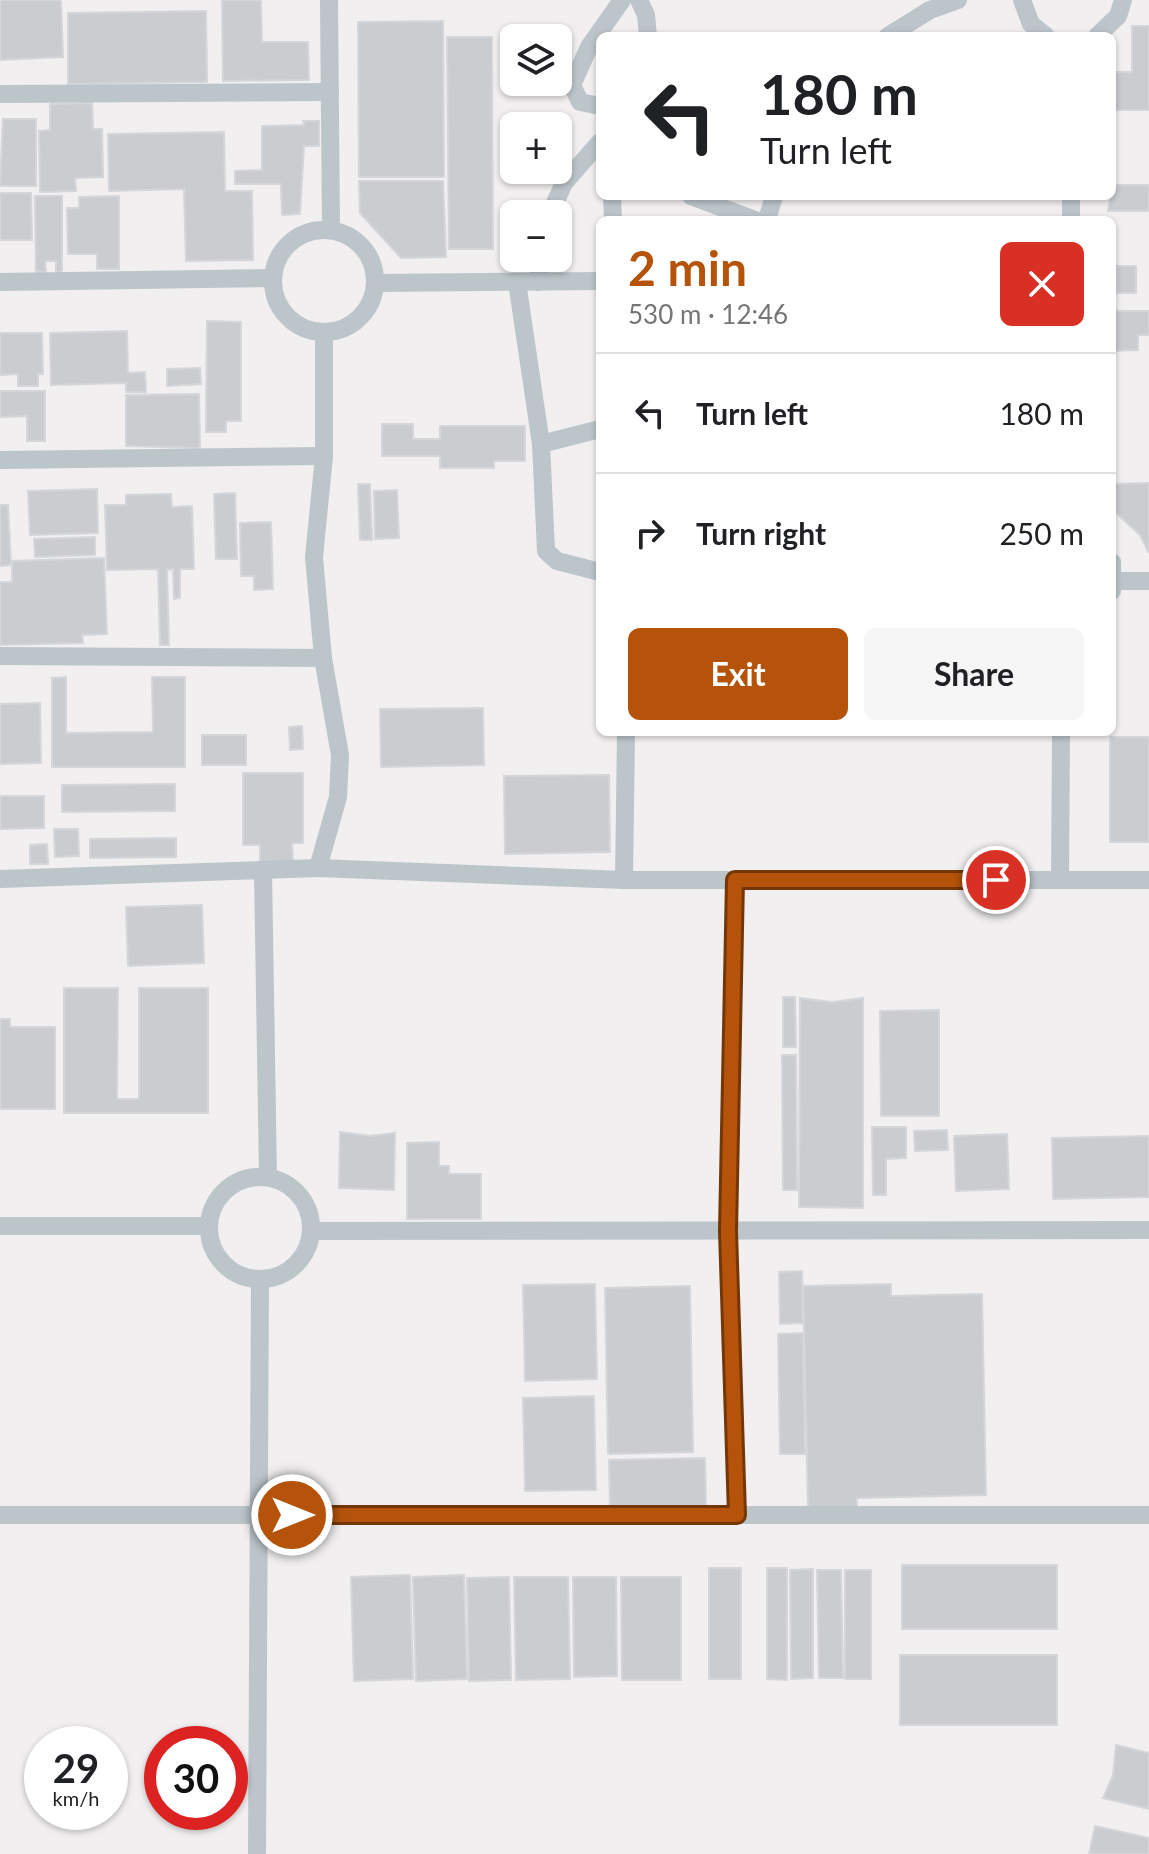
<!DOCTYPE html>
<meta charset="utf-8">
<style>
:root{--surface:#fff;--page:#f6f6f6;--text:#202124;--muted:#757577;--line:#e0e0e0;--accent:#b45309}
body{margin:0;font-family:Lato,sans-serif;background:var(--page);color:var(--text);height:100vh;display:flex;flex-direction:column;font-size:30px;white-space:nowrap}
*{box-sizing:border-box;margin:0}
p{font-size:26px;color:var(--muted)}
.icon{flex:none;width:44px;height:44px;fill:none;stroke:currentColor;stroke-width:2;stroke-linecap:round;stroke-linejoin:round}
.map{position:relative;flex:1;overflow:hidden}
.details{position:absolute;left:596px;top:216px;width:520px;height:520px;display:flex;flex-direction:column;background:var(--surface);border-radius:12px;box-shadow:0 2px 6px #0004}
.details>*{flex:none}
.hud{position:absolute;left:596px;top:32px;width:520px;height:168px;border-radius:12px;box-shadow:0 2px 6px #0004;background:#fff;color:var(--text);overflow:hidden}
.tools{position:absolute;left:500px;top:24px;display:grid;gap:16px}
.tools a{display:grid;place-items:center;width:72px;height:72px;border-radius:12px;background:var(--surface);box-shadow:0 2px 6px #0004;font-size:40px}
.speed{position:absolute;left:24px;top:1726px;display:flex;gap:16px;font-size:40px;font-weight:700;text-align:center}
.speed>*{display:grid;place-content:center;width:104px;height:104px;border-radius:50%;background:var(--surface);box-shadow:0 2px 6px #0004;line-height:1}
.speed small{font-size:20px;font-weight:400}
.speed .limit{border:12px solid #d22;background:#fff;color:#111}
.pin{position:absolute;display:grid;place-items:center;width:68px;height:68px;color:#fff;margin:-34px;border:4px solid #fff;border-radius:50%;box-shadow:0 2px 8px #0007}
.me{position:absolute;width:88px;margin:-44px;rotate:90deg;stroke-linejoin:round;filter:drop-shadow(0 0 6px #0008)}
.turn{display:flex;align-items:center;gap:28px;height:168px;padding:0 32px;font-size:36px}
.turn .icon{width:104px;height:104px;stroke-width:2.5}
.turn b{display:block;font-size:56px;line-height:68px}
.round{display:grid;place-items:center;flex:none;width:84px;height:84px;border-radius:12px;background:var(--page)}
.summary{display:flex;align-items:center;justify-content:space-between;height:136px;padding:0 32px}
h1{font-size:48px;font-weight:700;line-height:60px;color:var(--accent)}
.primary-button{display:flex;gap:16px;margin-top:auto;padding:16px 32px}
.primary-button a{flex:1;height:92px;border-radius:12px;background:var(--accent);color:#fff;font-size:32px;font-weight:700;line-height:92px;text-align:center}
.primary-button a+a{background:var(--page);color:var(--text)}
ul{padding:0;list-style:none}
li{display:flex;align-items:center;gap:24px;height:120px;padding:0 32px;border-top:2px solid var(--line)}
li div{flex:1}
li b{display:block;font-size:30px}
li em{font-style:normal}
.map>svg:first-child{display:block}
.building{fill:#caccd0;stroke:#d4d6da;stroke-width:2}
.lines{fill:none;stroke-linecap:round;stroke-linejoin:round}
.minor{stroke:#bcc5ca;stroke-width:18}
.route-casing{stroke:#753606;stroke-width:20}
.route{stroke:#b45309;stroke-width:14}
</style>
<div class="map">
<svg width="1149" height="1854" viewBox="0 0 1149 1854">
<rect width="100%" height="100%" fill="#f1eff0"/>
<g class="building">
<path d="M0,0H61L63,57L0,60Z"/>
<path d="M222,0H261L262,42H308L309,80L223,81Z"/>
<path d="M206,11L207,82L68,84V13Z"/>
<path d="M443,21L444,177H359L358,22Z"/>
<path d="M1132,26H1149V110H1112V72H1132Z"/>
<path d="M447,37H492L493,249H449Z"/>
<path d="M92,103L93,129H102L103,177L75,178L76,191L40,192L39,131L50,130V104Z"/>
<path d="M3,119H36V186H0Z"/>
<path d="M303,121H319V146H304L300,214L282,215L281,184H235V171L262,170V126L304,125Z"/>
<path d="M224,132L225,191H252L253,260L186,261L184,189L109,191L108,134Z"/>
<path d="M359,181H443L446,257L401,258L360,213Z"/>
<path d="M1112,185H1149V211H1108Z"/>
<path d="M0,193H31L32,240H0Z"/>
<path d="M35,196H62V272H56V261H45L46,272H36Z"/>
<path d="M119,196V269H97V254H68L67,208H79V197Z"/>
<rect x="1117" y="266" width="19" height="27"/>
<path d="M1112,311H1149V335H1138V350L1112,351Z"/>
<path d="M207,321L241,322V421H226V432H206Z"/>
<path d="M127,331L128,373L145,372L146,392H126V383L51,385L50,333Z"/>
<path d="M0,333H42L43,374H38V386H18V374L0,375Z"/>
<path d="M200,368L201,384L167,386V369Z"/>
<path d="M0,391H45V441H27V416L0,417Z"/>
<path d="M199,394L200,448L126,446V395Z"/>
<path d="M382,424H413V439H440V426H525V461H494V468H440V456H382Z"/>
<path d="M1149,483V553L1140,535L1112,509V484Z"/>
<path d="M358,484H370L372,540H360Z"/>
<path d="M97,489L98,533L30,535L28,491Z"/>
<path d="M397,490L399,538L375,539L374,491Z"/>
<path d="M235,493L237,559H216L214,494Z"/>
<path d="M171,494L172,507L192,506L194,569H180V598L174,599L173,569L167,570L169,645H160L158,569L107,570L105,505H126V495Z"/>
<path d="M0,505H8L11,565L0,566Z"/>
<path d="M271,522L273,589L254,590V576H241L240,523Z"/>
<path d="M95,537V555L35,557L34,539Z"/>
<path d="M104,558L107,634L82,635L83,643L0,645V582H12V561Z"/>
<path d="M66,677V733L153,732L152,677H185V767H52V678Z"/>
<path d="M40,703L41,763L0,764V704Z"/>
<path d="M483,708L484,765L381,767L380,709Z"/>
<path d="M302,726L303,749L290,750L289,727Z"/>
<rect x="202" y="735" width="44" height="30"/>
<rect x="1110" y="737" width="39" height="105"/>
<path d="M243,773H303V843H292L293,863H260V845H243Z"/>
<path d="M609,775L610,852L505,854L504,776Z"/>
<path d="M175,784V811L62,812V785Z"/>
<path d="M0,796H44V828L0,829Z"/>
<path d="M54,829H78L79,856L55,857Z"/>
<path d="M176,838V857L90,858V839Z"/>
<path d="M47,844L48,864H30V845Z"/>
<path d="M202,905L204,963L128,966L126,907Z"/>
<path d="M64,988H118L117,1099H139V988H208V1113H64Z"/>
<path d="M783,997H795L796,1047H783Z"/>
<path d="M800,998L832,1002L863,998V1208L799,1207Z"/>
<path d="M939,1010V1116H881L880,1011Z"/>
<path d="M0,1019H10V1027H55V1109H0Z"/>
<path d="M782,1055H796L797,1190H783Z"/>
<path d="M872,1127H906V1158L886,1159V1195H873Z"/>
<path d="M947,1130L948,1150L915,1151L914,1131Z"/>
<path d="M340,1132L370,1136L395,1133L394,1190L339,1188Z"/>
<path d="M1007,1134L1009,1189L956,1191L954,1136Z"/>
<path d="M1149,1136V1197L1053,1199L1052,1138Z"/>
<path d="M439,1142V1166H449V1174H481V1219H407V1143Z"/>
<path d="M802,1271L803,1323L780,1324L779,1272Z"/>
<path d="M595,1284L597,1379L525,1381L523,1285Z"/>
<path d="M891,1284V1296L982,1294L986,1495L857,1498V1507L808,1508L803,1286Z"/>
<path d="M690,1286L693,1452L608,1454L605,1288Z"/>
<path d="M803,1333L805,1454H780L778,1334Z"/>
<path d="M594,1396L596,1490L525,1491L523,1398Z"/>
<path d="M705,1458L706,1508L610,1510L609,1460Z"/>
<rect x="902" y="1565" width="155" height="64"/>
<rect x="709" y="1568" width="32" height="111"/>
<path d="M767,1568H787V1680L767,1679Z"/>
<path d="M813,1569V1678L791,1679L790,1570Z"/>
<path d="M817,1570H841L843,1678H819Z"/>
<rect x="845" y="1570" width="26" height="109"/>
<path d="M410,1575L413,1679L354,1681L351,1577Z"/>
<path d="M464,1575L467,1679L416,1681L413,1577Z"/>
<path d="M509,1577L511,1680L469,1681L467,1578Z"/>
<path d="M514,1577H568L570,1679L516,1680Z"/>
<path d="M573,1577H616L617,1676L574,1677Z"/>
<path d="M621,1577H681V1680H622Z"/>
<rect x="900" y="1655" width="157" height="70"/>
<path d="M1116,1745L1149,1753V1809L1103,1798L1113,1775Z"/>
<path d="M1095,1826L1149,1838V1854H1089Z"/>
</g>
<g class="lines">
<g class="minor">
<path d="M329,0L331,230"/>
<path d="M639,0L646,15L648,36"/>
<path d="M1022,0L1031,24L1046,36"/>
<path d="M888,36L930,10L958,0"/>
<path d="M1097,36L1118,16L1123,0"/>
<path d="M0,94L330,92"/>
<path d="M600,106L580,102L572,85L589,47L622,0"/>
<path d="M612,196L613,220"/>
<path d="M691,196L755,220"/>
<path d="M550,214L564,183L600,142"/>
<path d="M767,220L774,196"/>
<path d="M1071,220V196"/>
<circle cx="324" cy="281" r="51"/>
<path d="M0,282L272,278"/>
<path d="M517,282L541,444L546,551L557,561L600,572"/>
<path d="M538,282L542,258"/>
<path d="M376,283L600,281"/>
<path d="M541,444L600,429"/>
<path d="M0,460L324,456"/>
<path d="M1112,562V591"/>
<path d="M1115,581H1149"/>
<path d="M0,656L323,658"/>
<path d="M318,868L338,797L340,755L323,658L314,557L324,456V332"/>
<path d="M263,872L268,1177"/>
<path d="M0,879L318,868L624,880H1149"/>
<path d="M624,880L626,732"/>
<path d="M735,880L728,1231L737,1515"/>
<path d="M1060,880L1061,732"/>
<circle cx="260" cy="1228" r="51"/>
<path d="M0,1226H208"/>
<path d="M312,1231L1149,1230"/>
<path d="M0,1515H1149"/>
<path d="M257,1854L260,1279"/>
</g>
</g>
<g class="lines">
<defs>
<path id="route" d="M292,1515H737L728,1231L735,880H996"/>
</defs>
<use href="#route" class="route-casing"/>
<use href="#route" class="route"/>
</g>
</svg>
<div class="tools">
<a><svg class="icon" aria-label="layers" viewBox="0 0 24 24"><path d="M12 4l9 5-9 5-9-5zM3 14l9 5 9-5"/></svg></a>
<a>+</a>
<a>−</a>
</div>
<div class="speed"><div>29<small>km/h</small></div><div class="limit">30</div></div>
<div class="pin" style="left:996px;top:880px;background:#d93025"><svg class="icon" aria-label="arrive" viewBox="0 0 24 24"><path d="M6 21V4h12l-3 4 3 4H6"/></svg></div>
<svg class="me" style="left:292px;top:1515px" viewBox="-20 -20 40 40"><circle r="17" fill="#b45309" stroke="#fff" stroke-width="3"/><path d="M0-11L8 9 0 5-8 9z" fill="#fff"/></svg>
<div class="hud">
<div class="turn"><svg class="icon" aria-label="left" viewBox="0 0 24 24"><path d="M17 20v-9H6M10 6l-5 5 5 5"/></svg><div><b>180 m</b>Turn left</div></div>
</div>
<section class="details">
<div class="summary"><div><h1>2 min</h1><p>530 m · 12:46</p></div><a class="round" style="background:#d93025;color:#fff"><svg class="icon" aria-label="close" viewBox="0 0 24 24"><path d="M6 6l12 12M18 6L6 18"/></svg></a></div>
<ul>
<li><svg class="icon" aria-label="left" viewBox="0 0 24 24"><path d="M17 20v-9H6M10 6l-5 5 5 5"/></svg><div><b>Turn left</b></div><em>180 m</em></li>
<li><svg class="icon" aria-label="right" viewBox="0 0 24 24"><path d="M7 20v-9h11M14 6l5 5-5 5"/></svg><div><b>Turn right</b></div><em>250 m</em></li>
</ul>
<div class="primary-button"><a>Exit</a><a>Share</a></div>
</section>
</div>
